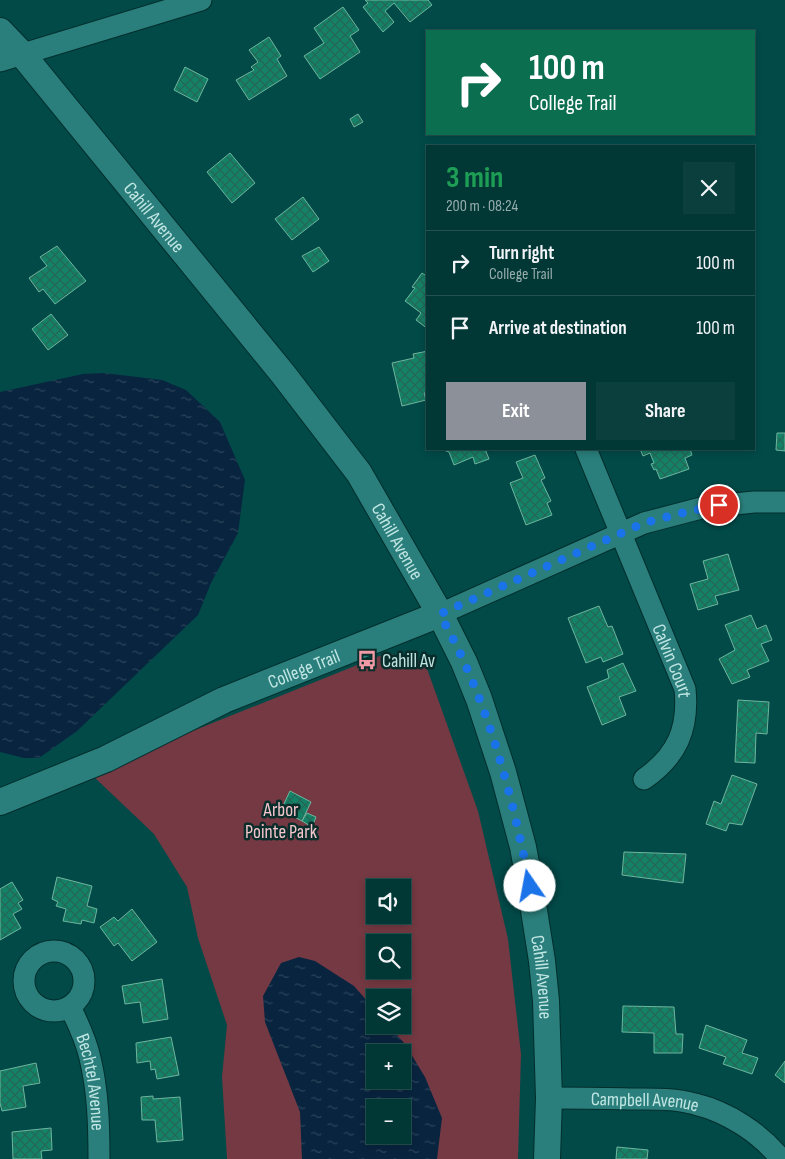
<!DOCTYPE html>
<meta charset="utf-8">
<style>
:root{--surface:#013836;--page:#0b3f3e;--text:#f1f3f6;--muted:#96acad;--line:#235251;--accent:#8c9099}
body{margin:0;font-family:"Sofia Sans Condensed",sans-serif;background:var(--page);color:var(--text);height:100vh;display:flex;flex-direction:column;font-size:19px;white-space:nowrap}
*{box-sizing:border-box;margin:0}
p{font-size:16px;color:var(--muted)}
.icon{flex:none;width:28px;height:28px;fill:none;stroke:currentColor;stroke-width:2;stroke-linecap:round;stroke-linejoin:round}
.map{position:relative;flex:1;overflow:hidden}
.sheet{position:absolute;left:426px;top:145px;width:329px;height:305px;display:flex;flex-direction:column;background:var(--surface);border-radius:0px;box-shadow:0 2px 8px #0003,0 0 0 1px var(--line)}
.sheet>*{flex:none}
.hud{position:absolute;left:426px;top:30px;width:329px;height:105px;border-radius:0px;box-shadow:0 2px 8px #0003,0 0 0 1px var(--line);background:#0b6e4f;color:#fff;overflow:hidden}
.buttons{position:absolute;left:366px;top:879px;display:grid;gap:10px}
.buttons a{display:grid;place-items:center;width:45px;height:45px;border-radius:0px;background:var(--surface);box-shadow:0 2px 8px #0003,0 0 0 1px var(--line);font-size:25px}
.pin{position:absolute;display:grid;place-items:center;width:42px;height:42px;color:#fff;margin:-21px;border:2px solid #fff;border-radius:50%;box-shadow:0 1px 5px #0007}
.me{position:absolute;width:55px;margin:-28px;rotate:348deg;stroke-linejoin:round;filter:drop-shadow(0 0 4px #0008)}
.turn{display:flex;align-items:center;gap:18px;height:105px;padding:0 20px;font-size:22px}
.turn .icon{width:65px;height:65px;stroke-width:2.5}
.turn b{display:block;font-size:35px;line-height:42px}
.round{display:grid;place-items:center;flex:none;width:52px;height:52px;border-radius:0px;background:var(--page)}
.headline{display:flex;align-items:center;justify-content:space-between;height:85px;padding:0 20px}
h1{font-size:30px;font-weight:700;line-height:38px;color:#1e9e55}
.cta{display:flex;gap:10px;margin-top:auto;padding:10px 20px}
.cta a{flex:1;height:58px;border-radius:0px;background:var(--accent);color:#fff;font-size:20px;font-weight:700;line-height:58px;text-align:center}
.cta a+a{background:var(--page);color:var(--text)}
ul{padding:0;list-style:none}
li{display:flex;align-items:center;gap:15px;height:65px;padding:0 20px;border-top:1px solid var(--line)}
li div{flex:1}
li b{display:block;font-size:19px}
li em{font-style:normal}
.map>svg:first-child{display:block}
.park{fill:#743942;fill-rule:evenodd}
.water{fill:url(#water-ripples);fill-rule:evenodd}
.building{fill:url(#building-cross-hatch);stroke:#6fb59e}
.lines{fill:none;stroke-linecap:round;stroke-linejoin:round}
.minor-casing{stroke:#002e2c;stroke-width:23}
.tertiary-casing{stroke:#002e2c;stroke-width:28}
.minor{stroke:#2a7e7b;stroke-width:21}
.tertiary{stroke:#2a7e7b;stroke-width:26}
.route{stroke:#1a73e8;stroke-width:9;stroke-dasharray:0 16.2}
.labels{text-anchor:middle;stroke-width:5;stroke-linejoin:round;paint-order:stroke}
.street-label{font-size:19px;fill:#c0e6e3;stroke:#092d2b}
.poi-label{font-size:19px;fill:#c0e6e3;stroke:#092d2b;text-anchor:start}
.park-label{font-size:19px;fill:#f5c7cc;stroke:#092d2b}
</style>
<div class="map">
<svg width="785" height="1159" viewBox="0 0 785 1159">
<defs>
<pattern id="water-ripples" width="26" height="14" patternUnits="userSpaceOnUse" patternTransform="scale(1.25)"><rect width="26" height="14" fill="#09243f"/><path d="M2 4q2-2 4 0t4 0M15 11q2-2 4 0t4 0" fill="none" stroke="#2b445b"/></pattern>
<pattern id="building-cross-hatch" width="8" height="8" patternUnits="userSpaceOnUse" patternTransform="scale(1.25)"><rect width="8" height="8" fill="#148267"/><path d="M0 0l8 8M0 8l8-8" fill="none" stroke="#256757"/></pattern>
</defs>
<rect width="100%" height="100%" fill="#014a48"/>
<path class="park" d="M387,653L425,663L478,811L508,939L521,1054L518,1159H227L222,1077L227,1025L198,938L187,887L154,834L92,775L138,753ZM375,888H402V915H375ZM375,942H402V970H375ZM375,998H402V1025H375ZM375,1052H402V1080H375ZM375,1108H402V1135H375Z"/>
<g class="water">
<path d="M104,373L162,380L186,390L220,422L245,480L238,533L211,583L198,615L77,731L39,758H24L0,752V392L83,374Z"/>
<path d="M299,957L315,961L354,986L375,1010V1025H388L405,1044L425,1077L442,1118L437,1159H302L300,1112L265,1022L263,996L281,963ZM375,1052H402V1080H375ZM375,1108H402V1135H375Z"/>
</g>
<g class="building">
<path d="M365,0H428L432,5L410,22L394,3L385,11L394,22L383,32L363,7L368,3Z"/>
<path d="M343,7L359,30L350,36L360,52L320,79L304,56L324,43L314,28Z"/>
<path d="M269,37L281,56L277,59L287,76L249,100L236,80L254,70L251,67L258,62L249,50Z"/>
<path d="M185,67L208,79L197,102L174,90Z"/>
<path d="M358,114L363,122L354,127L350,119Z"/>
<path d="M230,153L255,183L232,203L207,172Z"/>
<path d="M303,197L319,219L292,240L275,219Z"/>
<path d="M57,246L86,281L55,304L43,289L39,292L29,278L47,266L40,257Z"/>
<path d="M319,247L329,261L313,272L302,256Z"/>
<path d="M428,271V329L416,320L421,313L405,301L415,288L412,287L422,273L425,275Z"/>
<path d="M51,314L68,335L48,350L32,329Z"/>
<path d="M428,351V392L424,393L426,400L402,406L392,363L414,358L413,354Z"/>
<path d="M777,433H785V451L776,450Z"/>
<path d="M441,449H485L489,459L475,464L473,457L454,465L449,452Z"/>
<path d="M640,449H690L692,455L685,458L689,469L660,479L656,469L654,470L651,464L654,463L650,453L643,456Z"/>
<path d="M535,455L545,478L541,480L551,501L547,503L552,515L526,525L510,483L523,478L516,462Z"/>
<path d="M728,554L739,590L715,596L718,604L698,610L690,584L708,579L703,561Z"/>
<path d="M599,606L608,627L612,626L623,654L603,662L601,657L586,663L568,618Z"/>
<path d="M751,615L757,629L766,625L772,640L761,644L769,661L747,670L750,677L732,684L719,659L735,650L725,625Z"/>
<path d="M623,663L636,691L619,697L626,715L602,725L587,687L609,678L607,670Z"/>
<path d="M738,700L769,702L767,734L756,733L755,763L735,762Z"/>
<path d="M732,775L757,784L742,825L729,823L726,831L706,824L714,801L721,804Z"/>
<path d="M290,791L311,802L302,821L281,810Z"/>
<path d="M307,813L316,817L312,827L302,821Z"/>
<path d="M624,852L686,854L683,883L622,875Z"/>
<path d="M57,877L92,886L87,906L97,909L94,923L82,920L81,924L63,921L66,909L56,906L58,902L52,899Z"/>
<path d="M12,882L23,900L18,903L22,909L13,914L21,928L0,940V889Z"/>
<path d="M132,909L157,942L132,961L118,943L114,946L100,927L114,917L118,921Z"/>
<path d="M162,979L168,1019L143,1023L140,1002L125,1004L122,986Z"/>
<path d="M623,1006L674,1007L676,1034H683L682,1053H654V1033L622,1032Z"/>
<path d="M706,1025L747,1040L742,1053L758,1058L752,1074L723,1064L726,1057L699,1048Z"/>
<path d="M171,1037L179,1075L157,1079L155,1069L151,1070L150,1061L137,1063L136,1043Z"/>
<path d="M785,1061V1083L775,1075Z"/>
<path d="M36,1063L40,1083L23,1086L26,1107L2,1111L0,1103V1071Z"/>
<path d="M153,1096V1099L180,1097L183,1140L157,1142L155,1120H142L141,1097Z"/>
<path d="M51,1128L52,1150L41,1151L42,1159H13L12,1132Z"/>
<path d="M617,1147L648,1150L647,1159H616Z"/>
</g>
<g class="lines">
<defs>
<g id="minor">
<path d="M0,61L201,0"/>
<path id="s1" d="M586,449L685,689C689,729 677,756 644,779"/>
<path d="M440,614L644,523L705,507L754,502H785"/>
<circle cx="54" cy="981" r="30"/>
<path id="s2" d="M70,1007C78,1023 86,1040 90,1058C98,1091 99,1125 99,1159"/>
<path id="s3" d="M549,1098C576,1098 603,1098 630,1099C651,1099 674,1098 695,1104C728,1112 760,1133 781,1159"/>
</g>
<g id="tertiary">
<path id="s4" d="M0,31L22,54L283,374L359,473L440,614L464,662L479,699L503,772L523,847L530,885L542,961L546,1001L549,1098L547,1159"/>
<path id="s5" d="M0,802L106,759L224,700L440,614"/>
</g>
</defs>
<use href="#minor" class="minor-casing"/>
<use href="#tertiary" class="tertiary-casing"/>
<use href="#minor" class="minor"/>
<use href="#tertiary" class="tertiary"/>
</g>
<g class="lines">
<path class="route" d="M530,886C515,810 496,732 464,662C457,645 448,630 440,614L644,523L678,514L719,505"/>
</g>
<defs>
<symbol id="bus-bare" viewBox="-9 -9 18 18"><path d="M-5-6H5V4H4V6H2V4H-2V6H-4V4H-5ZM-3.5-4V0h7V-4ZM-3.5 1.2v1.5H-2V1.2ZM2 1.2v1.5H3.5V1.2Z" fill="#f49aa6" stroke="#092d2b" stroke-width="2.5" paint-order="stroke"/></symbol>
</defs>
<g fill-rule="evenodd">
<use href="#bus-bare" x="353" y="646" width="28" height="28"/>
</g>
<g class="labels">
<g class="street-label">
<text dy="7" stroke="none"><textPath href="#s4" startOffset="242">Cahill Avenue</textPath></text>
<text dy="7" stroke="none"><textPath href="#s4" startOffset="648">Cahill Avenue</textPath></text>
<text dy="7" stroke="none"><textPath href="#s1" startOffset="229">Calvin Court</textPath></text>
<text dy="7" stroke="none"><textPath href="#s5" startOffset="332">College Trail</textPath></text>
<text dy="7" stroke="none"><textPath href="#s4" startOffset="1112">Cahill Avenue</textPath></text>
<text dy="7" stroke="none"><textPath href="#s2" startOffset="79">Bechtel Avenue</textPath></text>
<text dy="7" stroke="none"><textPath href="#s3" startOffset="96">Campbell Avenue</textPath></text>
</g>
<g class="poi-label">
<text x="382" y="667">Cahill Av</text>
</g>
<g class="park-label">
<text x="281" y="816">Arbor<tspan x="281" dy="22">Pointe Park</tspan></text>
</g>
</g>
</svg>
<div class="buttons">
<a><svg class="icon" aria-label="sound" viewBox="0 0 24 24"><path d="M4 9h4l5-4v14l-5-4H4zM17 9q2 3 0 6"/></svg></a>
<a><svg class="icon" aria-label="search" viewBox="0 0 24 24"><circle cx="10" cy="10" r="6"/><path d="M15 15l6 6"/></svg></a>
<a><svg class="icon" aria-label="layers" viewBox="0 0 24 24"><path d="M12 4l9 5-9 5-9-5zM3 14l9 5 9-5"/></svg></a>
<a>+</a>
<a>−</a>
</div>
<div class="pin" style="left:719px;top:505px;background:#d93025"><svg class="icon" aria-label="arrive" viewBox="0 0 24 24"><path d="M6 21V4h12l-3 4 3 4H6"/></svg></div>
<svg class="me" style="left:530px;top:886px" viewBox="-20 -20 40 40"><circle r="19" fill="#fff"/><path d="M0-13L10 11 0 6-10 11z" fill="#1a73e8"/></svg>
<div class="hud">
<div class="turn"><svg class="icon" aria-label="right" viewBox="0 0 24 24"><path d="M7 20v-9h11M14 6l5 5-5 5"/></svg><div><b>100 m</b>College Trail</div></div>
</div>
<section class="sheet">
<div class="headline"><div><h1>3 min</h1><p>200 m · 08:24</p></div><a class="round"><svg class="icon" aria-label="close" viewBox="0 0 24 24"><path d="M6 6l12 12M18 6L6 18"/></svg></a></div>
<ul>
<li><svg class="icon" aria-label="right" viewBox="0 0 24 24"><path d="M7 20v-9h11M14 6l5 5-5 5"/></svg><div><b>Turn right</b><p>College Trail</p></div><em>100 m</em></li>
<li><svg class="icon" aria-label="arrive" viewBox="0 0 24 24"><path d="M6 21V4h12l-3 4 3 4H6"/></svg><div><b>Arrive at destination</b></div><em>100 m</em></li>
</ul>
<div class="cta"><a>Exit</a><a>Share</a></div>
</section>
</div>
